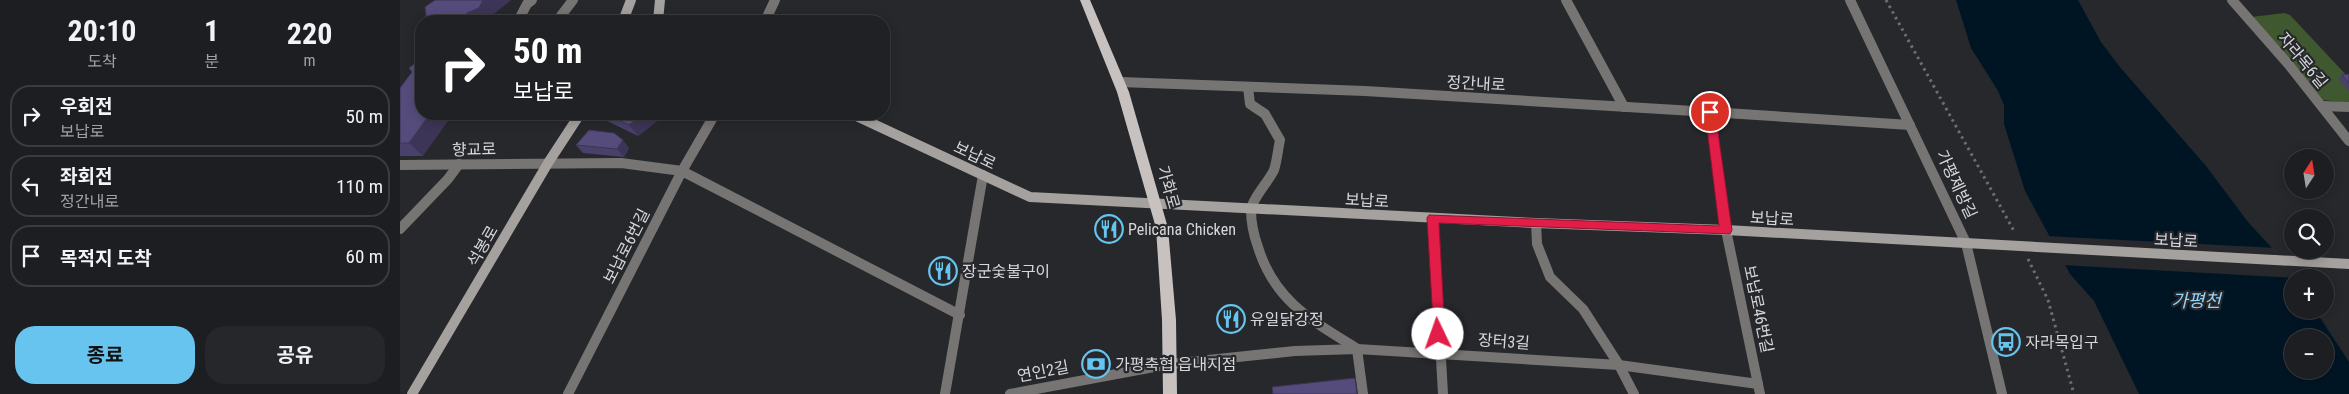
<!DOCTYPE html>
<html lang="ko">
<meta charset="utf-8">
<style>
:root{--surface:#1d1e21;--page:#25272a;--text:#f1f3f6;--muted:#a0a2a5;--line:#3b3c3f;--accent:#66c4ef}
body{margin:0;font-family:"Roboto Condensed","Noto Sans KR",sans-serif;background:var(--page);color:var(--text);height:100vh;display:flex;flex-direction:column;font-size:19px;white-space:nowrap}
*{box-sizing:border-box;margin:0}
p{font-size:16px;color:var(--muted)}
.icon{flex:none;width:28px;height:28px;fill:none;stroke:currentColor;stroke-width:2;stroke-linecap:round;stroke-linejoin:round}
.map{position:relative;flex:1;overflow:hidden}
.panel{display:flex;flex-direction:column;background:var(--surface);width:400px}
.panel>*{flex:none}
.banner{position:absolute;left:15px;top:15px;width:475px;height:105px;border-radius:20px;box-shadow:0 2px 12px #0003,0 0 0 1px var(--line);background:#202124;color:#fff;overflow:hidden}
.needle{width:32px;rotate:12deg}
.controls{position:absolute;left:1884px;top:149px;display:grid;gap:10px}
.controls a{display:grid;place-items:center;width:50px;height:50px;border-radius:50%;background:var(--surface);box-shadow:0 2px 12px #0003,0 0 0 1px var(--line);font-size:25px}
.pin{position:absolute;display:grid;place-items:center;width:42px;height:42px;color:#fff;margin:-21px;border:2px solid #fff;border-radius:50%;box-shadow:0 1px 5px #0007}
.me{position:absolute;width:55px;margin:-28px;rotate:357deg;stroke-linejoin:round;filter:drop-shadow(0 0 4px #0008)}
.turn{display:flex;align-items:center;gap:18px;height:105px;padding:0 15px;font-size:22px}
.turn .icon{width:65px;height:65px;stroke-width:2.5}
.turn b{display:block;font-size:35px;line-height:42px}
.eta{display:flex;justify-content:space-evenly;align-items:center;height:85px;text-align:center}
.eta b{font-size:30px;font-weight:700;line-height:35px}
.primary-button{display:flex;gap:10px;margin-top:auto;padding:10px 15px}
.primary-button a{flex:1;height:58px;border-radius:20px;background:var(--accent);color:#111;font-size:20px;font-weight:700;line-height:58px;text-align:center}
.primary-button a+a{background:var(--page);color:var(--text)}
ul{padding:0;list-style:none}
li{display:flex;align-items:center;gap:15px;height:62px;margin:0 10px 8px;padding:0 5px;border:2px solid var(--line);border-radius:20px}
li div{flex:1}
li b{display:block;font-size:19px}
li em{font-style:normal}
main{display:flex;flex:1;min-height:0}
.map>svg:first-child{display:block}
.green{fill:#3f582f}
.water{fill:#001524;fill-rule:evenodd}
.pier{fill:#27282c}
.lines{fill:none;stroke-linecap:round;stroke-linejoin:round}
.path{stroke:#6d6e72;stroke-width:3;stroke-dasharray:2.5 4;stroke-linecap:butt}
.lane{stroke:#777573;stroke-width:10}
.street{stroke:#777573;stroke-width:10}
.secondary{stroke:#a4a19e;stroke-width:10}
.primary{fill:#c7c2bf;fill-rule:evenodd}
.wall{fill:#49416b}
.shaded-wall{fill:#3c3557}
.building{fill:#554c7c;stroke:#3c3557}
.route{fill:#e11d48;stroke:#92132f}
.labels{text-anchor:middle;stroke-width:4.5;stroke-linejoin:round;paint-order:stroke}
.street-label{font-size:16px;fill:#d6d7da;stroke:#27282c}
.poi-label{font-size:16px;fill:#d6d7da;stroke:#27282c;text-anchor:start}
.water-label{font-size:18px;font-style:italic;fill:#93d3fb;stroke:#27282c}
</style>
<main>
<section class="panel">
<div class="eta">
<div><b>20:10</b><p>도착</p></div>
<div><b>1</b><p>분</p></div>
<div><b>220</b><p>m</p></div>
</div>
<ul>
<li><svg class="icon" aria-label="right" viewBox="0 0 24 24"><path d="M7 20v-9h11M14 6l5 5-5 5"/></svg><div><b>우회전</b><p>보납로</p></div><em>50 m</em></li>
<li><svg class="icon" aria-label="left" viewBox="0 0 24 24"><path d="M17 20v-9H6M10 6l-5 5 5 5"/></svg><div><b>좌회전</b><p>정간내로</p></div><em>110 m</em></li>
<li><svg class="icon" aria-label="arrive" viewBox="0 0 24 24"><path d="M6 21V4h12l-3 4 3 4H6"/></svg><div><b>목적지 도착</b></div><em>60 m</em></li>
</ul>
<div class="primary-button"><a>종료</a><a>공유</a></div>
</section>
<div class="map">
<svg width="1949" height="394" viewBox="0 0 1949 394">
<rect width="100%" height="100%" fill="#27282c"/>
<path class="green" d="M1885,13L1890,15L1949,78V103L1923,100L1851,17Z"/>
<path class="water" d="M1556,0H1678L1701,42L1719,66L1806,166L1848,222L1893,271L1897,277L1892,278V310H1915L1949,362V394H1739L1694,301L1670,274L1625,191L1604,124V105L1598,91L1571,48ZM1892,338H1925V370H1892Z"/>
<path class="pier" d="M1646,236L1876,248L1895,269L1899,278L1662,265Z"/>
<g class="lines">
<g class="path">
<path d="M1486,0L1614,231"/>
<path d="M1628,259L1648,300L1674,394"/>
</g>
<g class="lane">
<path d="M118,21L127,4L132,0"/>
<path d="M157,21L173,0"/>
<path d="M1922,106L1949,107"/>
<path d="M72,114L71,116H124"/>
<path d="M1136,223L1137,244L1150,277L1183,309L1219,365L1234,394"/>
<path d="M0,229L48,179L59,164"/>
<path d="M957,349L963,394"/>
</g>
<g class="street">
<path d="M1166,0L1224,107"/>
<path d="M1450,0L1566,243L1602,394"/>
<path d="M1832,0L1889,65L1949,141"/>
<path d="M365,21L375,0"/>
<path d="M720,82L965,91L1310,112L1326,230L1360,394"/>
<path d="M848,87L850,104L865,114L880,140C878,149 877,161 874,170C869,181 852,199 851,210C851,221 854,236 858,247C874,300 911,320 956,348"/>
<path d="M1310,112L1510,125"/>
<path d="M0,165L221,163L282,171L560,315"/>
<path d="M1033,218L1043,394"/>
<path d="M168,394L282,171L315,114"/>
<path d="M545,394L583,175"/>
<path d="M610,394L770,364L895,351L957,349L1219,365L1358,384"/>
</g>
<g class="secondary">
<path d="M223,21L231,0"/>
<path d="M236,21H252"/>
<path d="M258,21L260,0"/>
<path d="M452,114L630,197L1136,223L1326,230L1949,264"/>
<path d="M12,394L148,163L180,114"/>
</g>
<path class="primary" d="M680,0H690L729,92L768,228L776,320L777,394H763L762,320L756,228L717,92Z"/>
</g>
<g class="wall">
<path d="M14,64L23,156H0V88L12,72Z"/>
<path d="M1949,74V91L1938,79L1942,75Z"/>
<path d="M199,114H266L238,136L203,119Z"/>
<path d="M176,145L229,148L224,157L183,153Z"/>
</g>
<g class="shaded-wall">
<path d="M83,0H111L95,13L91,21H67V13Z"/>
<path d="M30,114H53L23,156L9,143Z"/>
<path d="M243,114H266L238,136L229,125Z"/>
<path d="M223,140L229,148L224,157L217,149Z"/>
</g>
<g class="building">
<path d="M35,0H83L79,8L67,13V21H24L26,15L25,7Z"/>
<path d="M21,34V114H30L9,143H0V88L12,72L9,68L14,64Z"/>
<path d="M1949,74V83L1942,75Z"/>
<path d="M206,114H243L229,125Z"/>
<path d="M189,130L214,133L223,140L217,149L176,145Z"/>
<path d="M955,378L957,394H873L872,387Z"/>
</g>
<path class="route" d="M1310,108L1315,112L1332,230L1330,234L1039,223L1045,334L1043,338H1034L1027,218L1029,215L1319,226L1305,112Z"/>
<defs>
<symbol id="restaurant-ring" viewBox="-11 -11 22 22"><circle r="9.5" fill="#27282c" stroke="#66c4ef" stroke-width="1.5"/><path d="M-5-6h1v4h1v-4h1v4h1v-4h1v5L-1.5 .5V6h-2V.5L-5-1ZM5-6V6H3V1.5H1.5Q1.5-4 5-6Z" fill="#66c4ef"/></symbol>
<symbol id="bus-ring" viewBox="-11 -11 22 22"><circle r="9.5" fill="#27282c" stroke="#66c4ef" stroke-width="1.5"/><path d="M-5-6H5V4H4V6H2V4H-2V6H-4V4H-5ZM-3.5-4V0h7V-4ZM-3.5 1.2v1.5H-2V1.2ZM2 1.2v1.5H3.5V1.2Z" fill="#66c4ef"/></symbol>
<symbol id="bank-ring" viewBox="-11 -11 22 22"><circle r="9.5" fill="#27282c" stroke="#66c4ef" stroke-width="1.5"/><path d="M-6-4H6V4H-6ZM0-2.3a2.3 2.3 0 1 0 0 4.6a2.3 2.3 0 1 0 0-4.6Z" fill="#66c4ef"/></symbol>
</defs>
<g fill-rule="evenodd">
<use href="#restaurant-ring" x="693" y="213" width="32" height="32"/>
<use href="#restaurant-ring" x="527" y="255" width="32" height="32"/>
<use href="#restaurant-ring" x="815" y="303" width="32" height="32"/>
<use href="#bus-ring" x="1590" y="326" width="32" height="32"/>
<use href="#bank-ring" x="680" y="348" width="32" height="32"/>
</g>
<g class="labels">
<g class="street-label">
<text transform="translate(1903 60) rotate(50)" y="6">자라목6길</text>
<text transform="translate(1076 83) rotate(3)" y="6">정간내로</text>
<text transform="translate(74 149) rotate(-1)" y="6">향교로</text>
<text transform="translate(575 155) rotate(25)" y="6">보납로</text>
<text transform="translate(1557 184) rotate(65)" y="6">가평제방길</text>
<text transform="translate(769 187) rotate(74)" y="6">가화로</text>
<text transform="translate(967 200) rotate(3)" y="6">보납로</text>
<text transform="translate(1372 218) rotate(3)" y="6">보납로</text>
<text transform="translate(1776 240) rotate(3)" y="6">보납로</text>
<text transform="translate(82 246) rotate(-60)" y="6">석봉로</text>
<text transform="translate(226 246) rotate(-63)" y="6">보납로6번길</text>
<text transform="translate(1359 309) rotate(78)" y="6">보납로46번길</text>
<text transform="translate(1104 341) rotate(4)" y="6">장터3길</text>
<text transform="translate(643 371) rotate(-11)" y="6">연인2길</text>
</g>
<g class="poi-label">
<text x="728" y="235">Pelicana Chicken</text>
<text x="562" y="277">장군숯불구이</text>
<text x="850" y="325">유일닭강정</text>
<text x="1625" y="348">자라목입구</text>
<text x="715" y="370">가평축협 읍내지점</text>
</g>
<g class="water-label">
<text x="1796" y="307">가평천</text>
</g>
</g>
</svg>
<div class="controls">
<a><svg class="needle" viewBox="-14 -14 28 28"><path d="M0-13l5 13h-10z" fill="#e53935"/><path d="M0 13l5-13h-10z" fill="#a0a2a5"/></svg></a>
<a><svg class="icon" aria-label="search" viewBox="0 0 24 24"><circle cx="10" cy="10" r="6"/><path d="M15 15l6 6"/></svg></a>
<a>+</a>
<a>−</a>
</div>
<div class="pin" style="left:1310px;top:112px;background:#d93025"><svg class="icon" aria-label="arrive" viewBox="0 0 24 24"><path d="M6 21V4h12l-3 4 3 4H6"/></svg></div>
<svg class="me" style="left:1038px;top:334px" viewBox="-20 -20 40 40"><circle r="19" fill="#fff"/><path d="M0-13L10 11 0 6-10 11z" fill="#e11d48"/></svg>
<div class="banner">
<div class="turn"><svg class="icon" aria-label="right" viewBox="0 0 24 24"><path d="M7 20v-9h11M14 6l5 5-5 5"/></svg><div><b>50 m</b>보납로</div></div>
</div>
</div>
</main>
